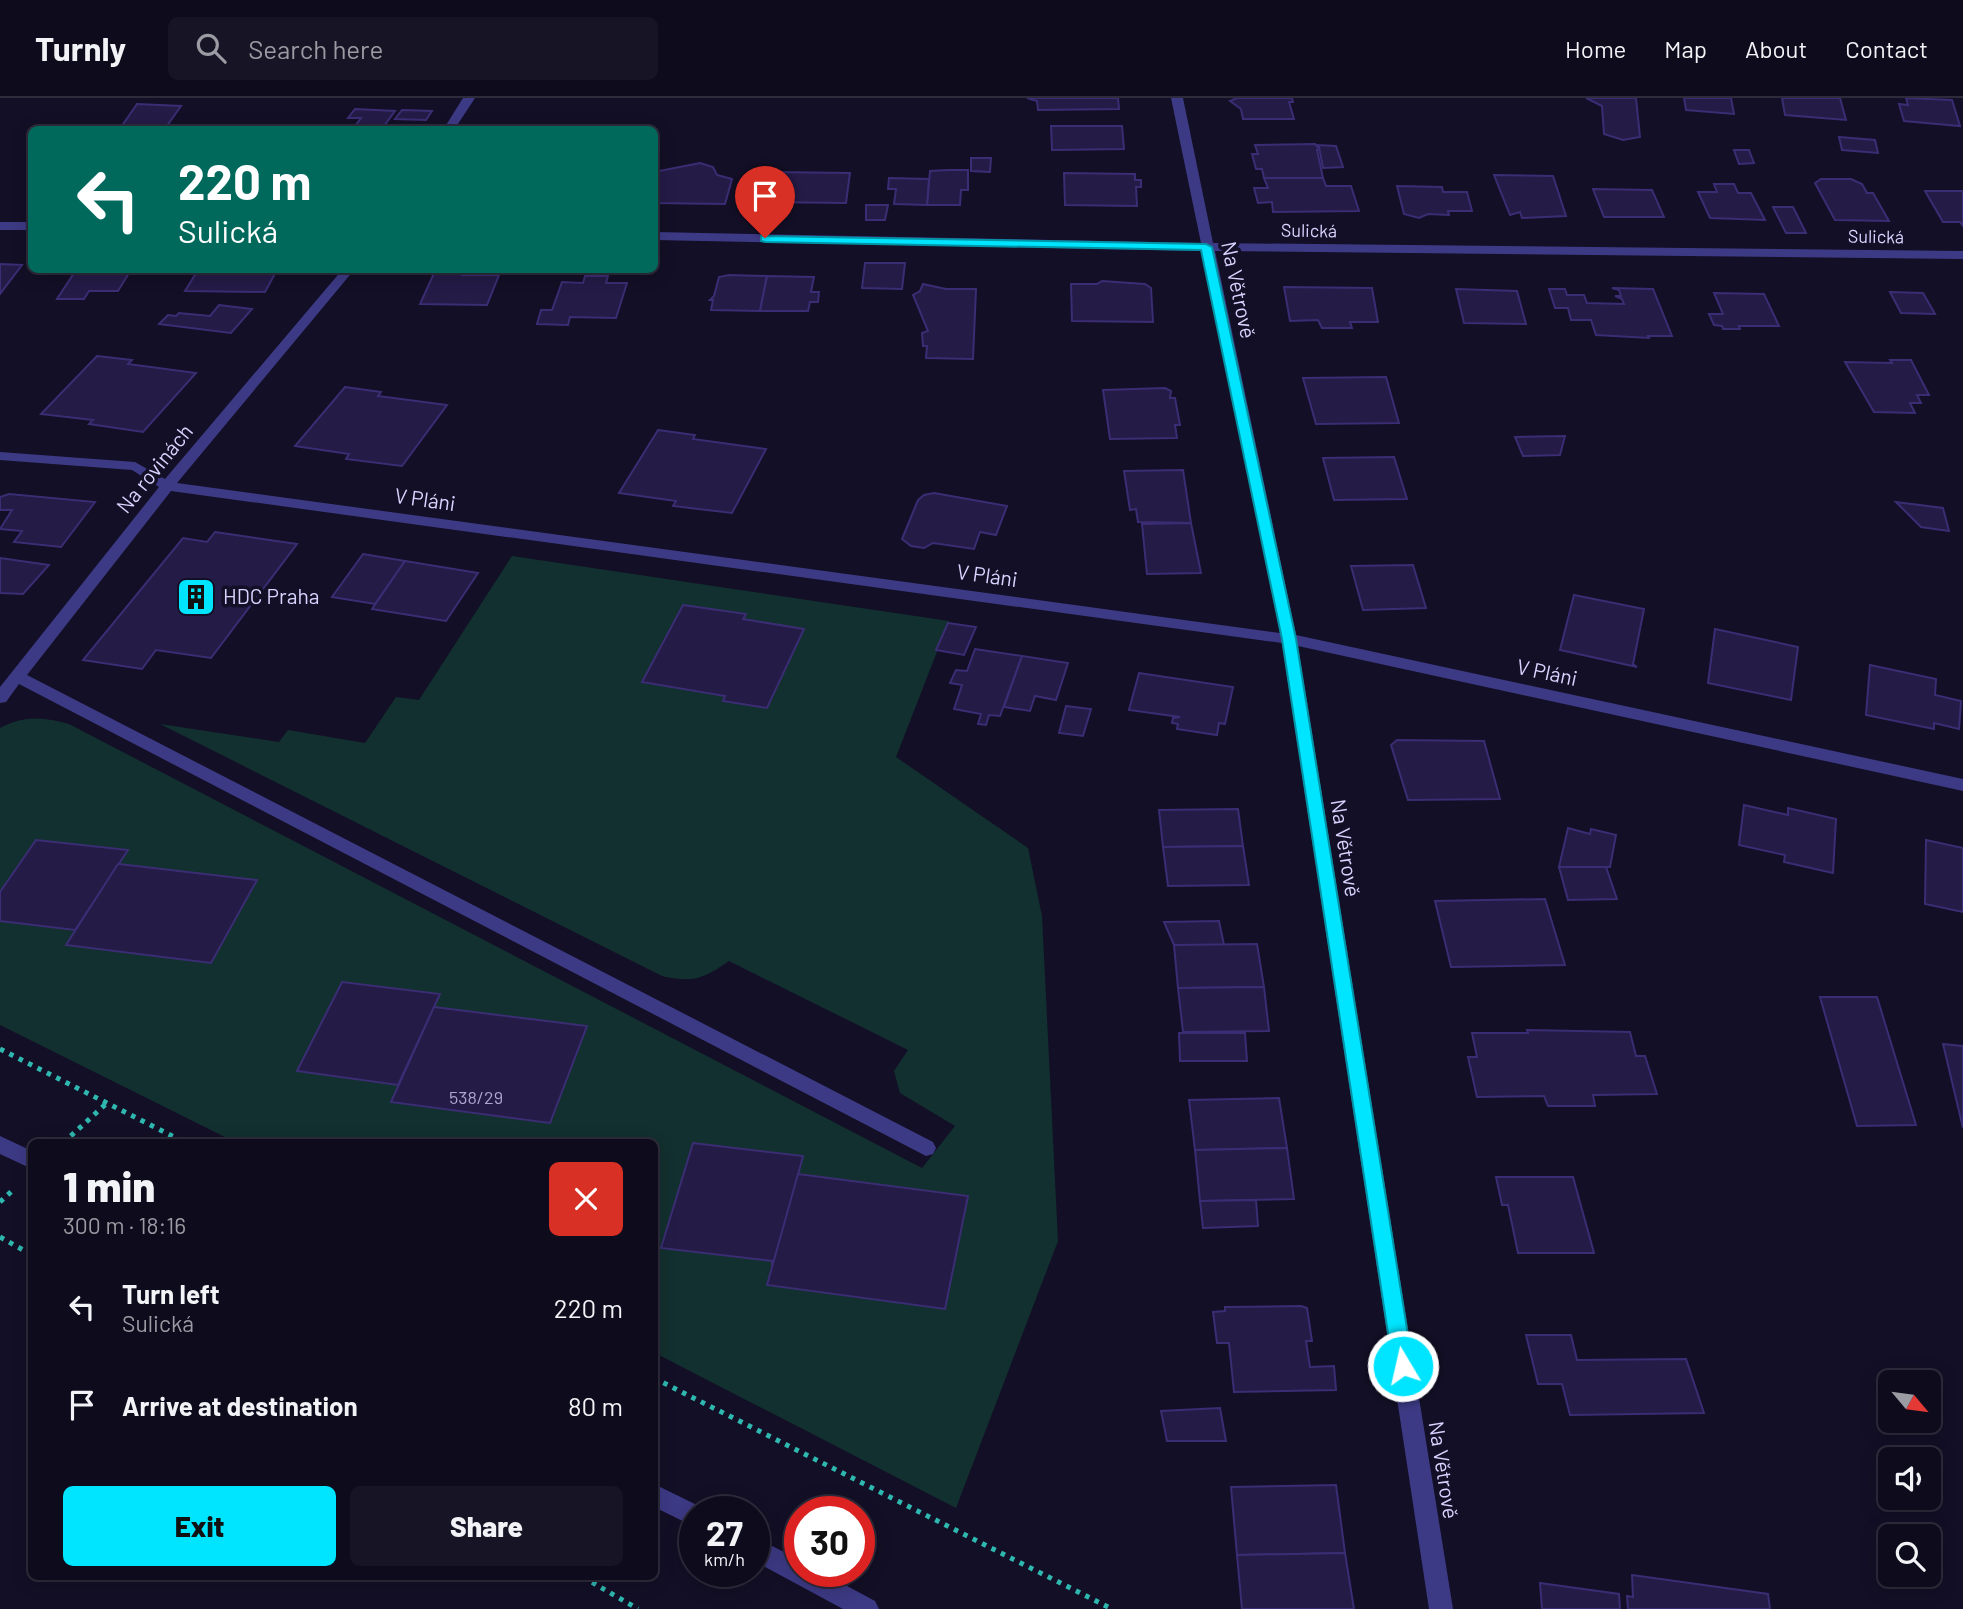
<!DOCTYPE html>
<meta charset="utf-8">
<style>
:root{--surface:#0e0b1c;--page:#171425;--text:#f1f3f6;--muted:#9b9ba3;--line:#2e2b3b;--accent:#00e5ff}
body{margin:0;font-family:Barlow,sans-serif;background:var(--page);color:var(--text);height:100vh;display:flex;flex-direction:column;font-size:26px;white-space:nowrap}
*{box-sizing:border-box;margin:0}
p{font-size:23px;color:var(--muted)}
.icon{flex:none;width:38px;height:38px;fill:none;stroke:currentColor;stroke-width:2;stroke-linecap:round;stroke-linejoin:round}
.map{position:relative;flex:1;overflow:hidden}
.details{position:absolute;left:28px;top:1041px;width:630px;height:441px;display:flex;flex-direction:column;background:var(--surface);border-radius:10px;box-shadow:0 4px 18px #0003,0 0 0 2px var(--line)}
.details>*{flex:none}
.hud{position:absolute;left:28px;top:28px;width:630px;height:147px;border-radius:10px;box-shadow:0 4px 18px #0003,0 0 0 2px var(--line);background:#00695c;color:#fff;overflow:hidden}
.needle{width:46px;rotate:119deg}
.controls{position:absolute;left:1878px;top:1272px;display:grid;gap:14px}
.controls a{display:grid;place-items:center;width:63px;height:63px;border-radius:10px;background:var(--surface);box-shadow:0 4px 18px #0003,0 0 0 2px var(--line);font-size:35px}
.speed{position:absolute;left:679px;top:1398px;display:flex;gap:14px;font-size:35px;font-weight:700;text-align:center}
.speed>*{display:grid;place-content:center;width:91px;height:91px;border-radius:50%;background:var(--surface);box-shadow:0 4px 18px #0003,0 0 0 2px var(--line);line-height:1}
.speed small{font-size:18px;font-weight:400}
.speed .limit{border:10px solid #d22;background:#fff;color:#111}
.pin{position:absolute;display:grid;place-items:center;width:60px;height:60px;color:#fff;margin:-72px -30px;border-radius:50% 50% 50% 0;rotate:-45deg;box-shadow:0 0 7px #0007}
.pin .icon{rotate:45deg}
.me{position:absolute;width:77px;margin:-38px;rotate:351deg;stroke-linejoin:round;filter:drop-shadow(0 0 5px #0008)}
.turn{display:flex;align-items:center;gap:24px;height:147px;padding:0 35px;font-size:32px}
.turn .icon{width:91px;height:91px;stroke-width:2.5}
.turn b{display:block;font-size:49px;line-height:60px}
.round{display:grid;place-items:center;flex:none;width:74px;height:74px;border-radius:10px;background:var(--page)}
.headline{display:flex;align-items:center;justify-content:space-between;height:119px;padding:0 35px}
h1{font-size:42px;font-weight:800;line-height:52px}
.cta{display:flex;gap:14px;margin-top:auto;padding:14px 35px}
.cta a{flex:1;height:80px;border-radius:10px;background:var(--accent);color:#111;font-size:28px;font-weight:800;line-height:80px;text-align:center}
.cta a+a{background:var(--page);color:var(--text)}
ul{padding:0;list-style:none}
li{display:flex;align-items:center;gap:21px;height:98px;padding:0 35px}
li div{flex:1}
li b{display:block;font-size:26px}
li em{font-style:normal}
header{display:flex;align-items:center;gap:42px;box-sizing:border-box;height:98px;padding:0 35px;background:var(--surface);border-bottom:2px solid var(--line)}
header strong{font-size:33px}
nav{display:flex;gap:38px;margin-inline-start:auto;font-size:24px}
.search{width:490px;height:63px;background:var(--page);display:flex;align-items:center;gap:18px;box-sizing:border-box;padding:0 24px;border-radius:10px;color:var(--muted);font-size:26px}
.map>svg:first-child{display:block}
.green{fill:#12302f;fill-rule:evenodd}
.building{fill:#241b47;stroke:#3b2d73;stroke-width:2}
.lines{fill:none;stroke-linecap:round;stroke-linejoin:round}
.path{stroke:#2fb8b0;stroke-width:5;stroke-dasharray:4.5 6;stroke-linecap:butt}
.minor{fill:#3d3a85;fill-rule:evenodd}
.tertiary{fill:#3d3a85;fill-rule:evenodd}
.route{fill:#00e5ff;stroke:#0095a6;stroke-width:2}
.labels{text-anchor:middle;stroke-width:7;stroke-linejoin:round;paint-order:stroke}
.far-street-label{font-size:18px;fill:#d9d4ff;stroke:#130f26}
.number-label{font-size:18px;fill:#aca6d1}
.street-label{font-size:21px;fill:#d9d4ff;stroke:#130f26}
.poi-label{font-size:21px;fill:#d9d4ff;stroke:#130f26;text-anchor:start}
</style>
<header>
<strong>Turnly</strong>
<div class="search"><svg class="icon" aria-label="search" viewBox="0 0 24 24"><circle cx="10" cy="10" r="6"/><path d="M15 15l6 6"/></svg>Search here</div>
<nav><a>Home</a><a>Map</a><a>About</a><a>Contact</a></nav>
</header>
<div class="map">
<svg width="1963" height="1511" viewBox="0 0 1963 1511">
<rect width="100%" height="100%" fill="#130f26"/>
<path class="green" d="M512,458L949,523L896,659L1028,750L1042,818L1058,1143L956,1410L655,1255L654,1045H237L0,927V823L75,832L67,847L210,865L256,783L119,766L127,752L36,742L0,794V630C24,617 44,619 69,626L922,1070L955,1028L900,995L894,973L908,952L729,863C703,881 693,885 662,878L160,626L279,644L288,632L365,645L396,599L419,602ZM683,507L745,516L743,521L804,531L767,610L724,603L725,598L642,584ZM342,884L434,909L587,928L550,1024L392,1003L398,987L298,973ZM693,1045L803,1058L799,1077L968,1098L945,1211L768,1186L772,1163L661,1150Z"/>
<g class="building">
<path d="M1027,0H1118L1119,11L1038,12L1037,3Z"/>
<path d="M1292,0L1293,4H1289L1294,21H1243L1241,11L1230,3L1237,0Z"/>
<path d="M1586,0H1636L1640,39L1623,42L1604,36L1602,8Z"/>
<path d="M1684,0H1731L1734,16L1686,12Z"/>
<path d="M1782,0H1840L1846,22L1785,17Z"/>
<path d="M1906,0L1952,2L1960,28L1904,23L1899,6L1908,7Z"/>
<path d="M137,6L181,8L164,32H119Z"/>
<path d="M355,11L395,13L381,32H326L328,29L353,31L361,20H348Z"/>
<path d="M402,12L432,13L426,22L395,21Z"/>
<path d="M1051,28H1122L1124,51L1052,52Z"/>
<path d="M1839,39L1875,42L1878,55L1842,52Z"/>
<path d="M1315,46L1320,52H1317L1323,80H1264L1262,71H1256L1252,56H1258L1255,47Z"/>
<path d="M1316,47L1336,48L1343,69L1323,70L1319,49Z"/>
<path d="M1734,52H1749L1754,65L1739,66Z"/>
<path d="M971,60H991L990,74L971,73Z"/>
<path d="M700,65L713,69L717,77L732,81L725,106L654,105V74Z"/>
<path d="M948,72H968V92H961L960,107H927L930,73Z"/>
<path d="M770,74L850,75L846,105L764,104Z"/>
<path d="M1064,75L1135,76V82H1141V89H1136L1137,108L1065,107Z"/>
<path d="M1494,77L1553,78L1566,118L1522,120L1520,114L1510,117Z"/>
<path d="M889,80L929,81L927,107L894,106L896,91H888Z"/>
<path d="M1264,80H1323L1326,88H1351L1359,113L1273,114L1272,104L1258,105L1254,90H1268Z"/>
<path d="M1821,81H1851L1862,86L1867,95H1873L1889,123L1835,122L1815,85Z"/>
<path d="M1714,86H1734L1738,95H1751L1765,122L1710,120L1698,94H1717Z"/>
<path d="M1397,88L1442,89L1443,94H1467L1472,113H1448L1449,117L1428,116L1419,120L1404,116Z"/>
<path d="M1593,91L1652,92L1664,119H1604Z"/>
<path d="M1925,93H1963V128L1960,124H1943Z"/>
<path d="M866,107H888L885,122H866Z"/>
<path d="M1773,109H1793L1806,135H1786Z"/>
<path d="M865,165H905L902,191L862,190Z"/>
<path d="M0,166L22,167L0,196Z"/>
<path d="M76,172H117L115,175H129L118,193H89L84,201H57Z"/>
<path d="M198,172H277L265,194L185,193Z"/>
<path d="M435,173H463L462,177H499L487,207L420,206Z"/>
<path d="M729,177L767,178L760,213L711,212L713,202H710L714,198L719,179Z"/>
<path d="M585,178H608L606,185H627L616,220L570,219L568,227L537,226L541,212H552L562,184L583,185Z"/>
<path d="M767,178L814,179L811,194H819L818,204H810L808,213H760Z"/>
<path d="M1102,183L1145,186L1151,190L1153,224L1072,223L1071,186H1097Z"/>
<path d="M923,186L946,191H976L973,261L926,260L927,248H923L922,235L928,233L913,197L920,193Z"/>
<path d="M1284,189L1372,190L1378,224H1350L1352,230H1322L1318,222L1290,223Z"/>
<path d="M1612,190L1653,191L1672,238H1648L1649,240L1596,237L1591,222H1571L1568,210H1555L1549,191H1565L1567,197H1584L1587,205L1624,206L1622,201L1615,198H1621L1619,192Z"/>
<path d="M1456,191L1517,193L1526,226L1464,225Z"/>
<path d="M1890,194L1923,195L1935,216L1901,215Z"/>
<path d="M1714,195L1764,196L1779,228H1739L1740,231H1723L1722,228L1714,227L1709,216H1723Z"/>
<path d="M219,207L252,211L231,235L159,226L168,217L176,218L179,215L210,218Z"/>
<path d="M97,258L132,262L128,266L196,275L143,334L89,326L93,322L41,316Z"/>
<path d="M1890,262H1911L1929,297H1917L1921,305H1910L1915,315L1874,314L1845,264L1892,265Z"/>
<path d="M1386,279L1399,325L1316,326L1303,280Z"/>
<path d="M345,289L381,294L378,298L447,307L402,368L346,361L349,356L295,348Z"/>
<path d="M1165,290L1171,293L1170,300H1175L1180,327H1175L1177,340L1110,341L1103,292Z"/>
<path d="M658,332L695,337L693,341L766,351L732,415L673,408L676,403L619,395Z"/>
<path d="M1565,338L1560,357L1523,358L1515,339Z"/>
<path d="M1394,359L1407,401L1334,402L1323,360Z"/>
<path d="M1183,372L1191,425L1138,424L1136,411L1130,412L1124,373Z"/>
<path d="M934,395L1007,408L996,437L980,434L974,451L933,445L924,450L911,448L902,441L918,402L924,397Z"/>
<path d="M9,396L95,404L61,449L14,444L22,433L0,431L12,412H0V399Z"/>
<path d="M1896,404L1943,410L1949,433L1921,429Z"/>
<path d="M1191,425L1201,475L1147,476L1142,426Z"/>
<path d="M215,434L297,446L211,560L156,552L142,571L83,562L183,440L207,444Z"/>
<path d="M363,456L405,463L375,506L332,499Z"/>
<path d="M0,460L49,467L23,496L0,495Z"/>
<path d="M405,463L478,475L446,523L372,511Z"/>
<path d="M1413,467L1426,510L1363,512L1351,468Z"/>
<path d="M1574,497L1644,511L1633,566L1637,569L1560,552Z"/>
<path d="M683,507L746,516L743,521L804,531L767,610L723,603L725,598L642,584Z"/>
<path d="M948,525L976,529L964,557L936,552Z"/>
<path d="M1715,531L1798,549L1791,602L1708,585Z"/>
<path d="M975,551L1022,558L1000,618L989,617L986,627L978,626L981,616L954,611L962,587L950,585L956,572L967,573Z"/>
<path d="M1022,558L1068,565L1056,602L1035,598L1030,613L1004,609Z"/>
<path d="M1870,567L1936,581L1935,597L1961,603L1959,631L1934,625V631L1866,617Z"/>
<path d="M1139,575L1233,589L1225,626L1219,625L1217,637L1177,631L1178,626L1172,625L1173,620L1180,619L1129,612Z"/>
<path d="M1066,608L1091,611L1083,638L1059,635Z"/>
<path d="M1397,642L1484,643L1500,701L1408,702L1391,647Z"/>
<path d="M1744,707L1788,717V710L1836,721L1833,775L1784,764L1785,757L1739,747Z"/>
<path d="M1238,711L1243,748L1163,749L1159,712Z"/>
<path d="M1568,730L1590,736L1591,731L1616,737L1610,769H1559Z"/>
<path d="M36,742L128,752L75,832L0,823V794Z"/>
<path d="M1926,742L1963,750V814L1925,806Z"/>
<path d="M1243,748L1249,787L1168,788L1163,749Z"/>
<path d="M118,766H119L257,782L211,865L66,847Z"/>
<path d="M1559,769H1606L1617,801L1568,802Z"/>
<path d="M1545,801L1565,867L1451,869L1435,803Z"/>
<path d="M1219,823L1224,847H1174L1164,824Z"/>
<path d="M1257,846L1264,889L1178,890L1174,847Z"/>
<path d="M342,884L440,896L398,987L297,973Z"/>
<path d="M1264,889L1269,933L1183,934L1178,890Z"/>
<path d="M1820,899H1877L1916,1027L1857,1028Z"/>
<path d="M434,909L587,928L550,1025L391,1004Z"/>
<path d="M1527,932L1630,934L1636,958H1645L1657,996L1593,997L1595,1008H1548L1544,998L1477,999L1468,959H1477L1472,935H1528Z"/>
<path d="M1179,935H1245L1247,963H1180Z"/>
<path d="M1943,946L1963,948V1030Z"/>
<path d="M1279,1000L1287,1050L1195,1052L1189,1002Z"/>
<path d="M693,1045L803,1058L772,1176V1163L661,1150Z"/>
<path d="M1287,1050L1294,1101L1200,1103L1195,1052Z"/>
<path d="M798,1076L968,1098L945,1211L767,1187Z"/>
<path d="M1496,1079H1573L1594,1155H1518L1508,1107H1502Z"/>
<path d="M1256,1102L1258,1128L1203,1130L1200,1103Z"/>
<path d="M1301,1208L1307,1210L1312,1243H1306L1310,1269L1334,1268L1336,1292L1234,1294L1229,1245H1217L1213,1214L1225,1213V1209Z"/>
<path d="M1526,1237H1571L1577,1262L1686,1261L1704,1315L1570,1317L1562,1286H1538Z"/>
<path d="M1220,1310L1226,1343H1167L1161,1313Z"/>
<path d="M1336,1387L1345,1455L1237,1457L1231,1389Z"/>
<path d="M1345,1455L1354,1511H1242L1237,1457Z"/>
<path d="M1632,1477L1768,1496L1770,1511H1628L1627,1498L1633,1499Z"/>
<path d="M1540,1485L1619,1496L1620,1511H1542Z"/>
</g>
<g class="lines">
<g class="path">
<path d="M0,951L186,1045"/>
<path d="M63,1045L107,1005"/>
<path d="M0,1104L13,1092"/>
<path d="M0,1139L32,1157"/>
<path d="M654,1280L1112,1511"/>
<path d="M583,1479L638,1511"/>
</g>
<g class="minor">
<path d="M463,0H475L454,32H443Z"/>
<path d="M1171,0H1183L1213,145L1963,153V161L1215,153L1296,537L1963,681V693L1298,548L1453,1511H1429L1282,545L171,393L27,577L933,1044L936,1050L933,1056L926,1058L19,586L6,604L0,605V589L159,389L132,372L0,362V354L135,364L165,381L342,172H354L177,385L1280,535L1202,153L654,142V134L1201,145Z"/>
<rect x="0" y="124" width="32" height="8"/>
</g>
<g class="tertiary">
<path d="M0,1038L32,1053V1071L0,1056Z"/>
<path d="M654,1386L703,1410L705,1414H695V1429L654,1409Z"/>
<path d="M754,1439L800,1462V1474H821L875,1503L879,1511H843L754,1463Z"/>
</g>
</g>
<path class="route" d="M761,138L1206,146L1212,149L1296,541L1413,1268L1410,1275L1403,1277L1396,1275L1393,1268L1282,541L1201,152L765,144L761,143Z"/>
<defs>
<symbol id="building-square" viewBox="-11 -11 22 22"><rect x="-9" y="-9" width="18" height="18" rx="4" fill="#00e5ff" stroke="#130f26"/><path d="M-4-6H4V6H1V3H-1V6H-4ZM-2.5-4.3h1.7v1.8h-1.7ZM.8-4.3h1.7v1.8H.8ZM-2.5-1h1.7V.8h-1.7ZM.8-1h1.7V.8H.8Z" fill="#111"/></symbol>
</defs>
<g fill-rule="evenodd">
<use href="#building-square" x="174" y="477" width="44" height="44"/>
</g>
<g class="labels">
<g class="far-street-label">
<text transform="translate(1309 133) rotate(1)" y="6">Sulická</text>
<text transform="translate(1876 139) rotate(1)" y="6">Sulická</text>
</g>
<g class="number-label">
<text x="476" y="1006">538/29</text>
</g>
<g class="street-label">
<text transform="translate(1238 192) rotate(78)" y="7">Na Větrově</text>
<text transform="translate(155 371) rotate(-51)" y="7">Na rovinách</text>
<text transform="translate(425 402) rotate(8)" y="7">V Pláni</text>
<text transform="translate(987 478) rotate(8)" y="7">V Pláni</text>
<text transform="translate(1547 575) rotate(12)" y="7">V Pláni</text>
<text transform="translate(1345 750) rotate(81)" y="7">Na Větrově</text>
<text transform="translate(1443 1372) rotate(81)" y="7">Na Větrově</text>
</g>
<g class="poi-label">
<text x="223" y="506">HDC Praha</text>
</g>
</g>
</svg>
<div class="controls">
<a><svg class="needle" viewBox="-14 -14 28 28"><path d="M0-13l5 13h-10z" fill="#e53935"/><path d="M0 13l5-13h-10z" fill="#9b9ba3"/></svg></a>
<a><svg class="icon" aria-label="sound" viewBox="0 0 24 24"><path d="M4 9h4l5-4v14l-5-4H4zM17 9q2 3 0 6"/></svg></a>
<a><svg class="icon" aria-label="search" viewBox="0 0 24 24"><circle cx="10" cy="10" r="6"/><path d="M15 15l6 6"/></svg></a>
</div>
<div class="speed"><div>27<small>km/h</small></div><div class="limit">30</div></div>
<div class="pin" style="left:765px;top:140px;background:#d93025"><svg class="icon" aria-label="arrive" viewBox="0 0 24 24"><path d="M6 21V4h12l-3 4 3 4H6"/></svg></div>
<svg class="me" style="left:1403px;top:1268px" viewBox="-20 -20 40 40"><circle r="17" fill="#00e5ff" stroke="#fff" stroke-width="3"/><path d="M0-11L8 9 0 5-8 9z" fill="#fff"/></svg>
<div class="hud">
<div class="turn"><svg class="icon" aria-label="left" viewBox="0 0 24 24"><path d="M17 20v-9H6M10 6l-5 5 5 5"/></svg><div><b>220 m</b>Sulická</div></div>
</div>
<section class="details">
<div class="headline"><div><h1>1 min</h1><p>300 m · 18:16</p></div><a class="round" style="background:#d93025;color:#fff"><svg class="icon" aria-label="close" viewBox="0 0 24 24"><path d="M6 6l12 12M18 6L6 18"/></svg></a></div>
<ul>
<li><svg class="icon" aria-label="left" viewBox="0 0 24 24"><path d="M17 20v-9H6M10 6l-5 5 5 5"/></svg><div><b>Turn left</b><p>Sulická</p></div><em>220 m</em></li>
<li><svg class="icon" aria-label="arrive" viewBox="0 0 24 24"><path d="M6 21V4h12l-3 4 3 4H6"/></svg><div><b>Arrive at destination</b></div><em>80 m</em></li>
</ul>
<div class="cta"><a>Exit</a><a>Share</a></div>
</section>
</div>
